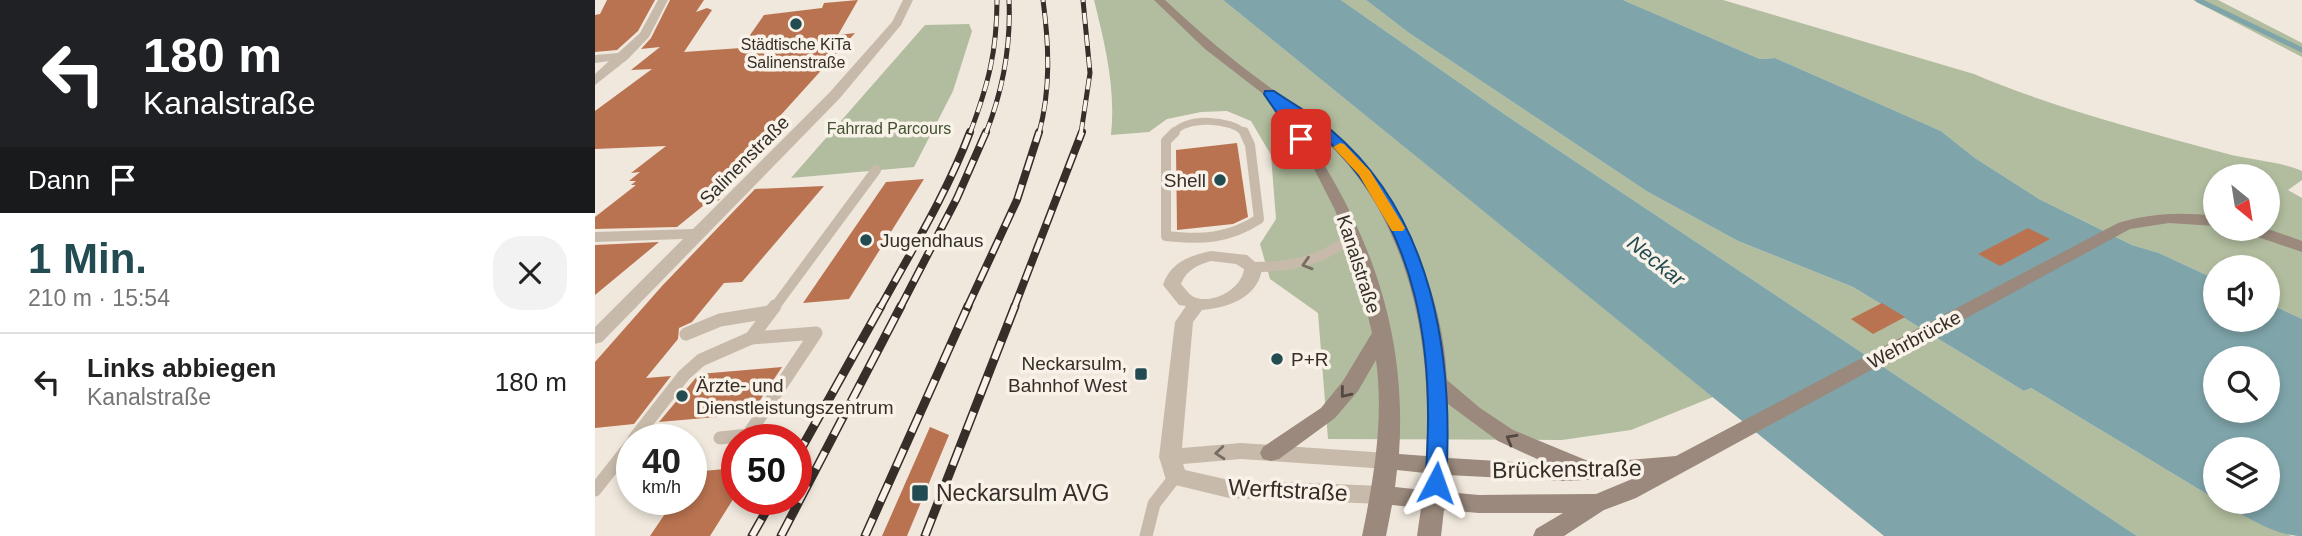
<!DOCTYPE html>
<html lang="de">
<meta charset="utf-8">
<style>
:root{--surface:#fff;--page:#f2f2f2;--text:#222;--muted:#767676;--line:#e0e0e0;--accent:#224b52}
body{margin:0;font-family:Helvetica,sans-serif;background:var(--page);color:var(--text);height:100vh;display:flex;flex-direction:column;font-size:26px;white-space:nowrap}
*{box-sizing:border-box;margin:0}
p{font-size:23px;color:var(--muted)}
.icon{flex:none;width:38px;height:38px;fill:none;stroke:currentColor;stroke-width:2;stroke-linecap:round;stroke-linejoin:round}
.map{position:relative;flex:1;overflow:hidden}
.panel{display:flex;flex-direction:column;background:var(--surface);width:595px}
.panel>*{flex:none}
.guide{background:#202124;color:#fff;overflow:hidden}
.needle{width:46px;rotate:150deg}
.tools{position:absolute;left:1608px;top:164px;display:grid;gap:14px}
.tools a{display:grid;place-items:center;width:77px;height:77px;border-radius:50%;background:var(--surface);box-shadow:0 4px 10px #0003;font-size:35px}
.speed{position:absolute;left:21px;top:424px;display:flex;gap:14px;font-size:35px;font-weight:700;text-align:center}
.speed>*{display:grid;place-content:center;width:91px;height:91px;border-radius:50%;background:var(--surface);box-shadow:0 4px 10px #0003;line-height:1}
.speed small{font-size:18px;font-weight:400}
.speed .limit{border:10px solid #d22;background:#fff;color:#111}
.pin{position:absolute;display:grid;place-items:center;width:60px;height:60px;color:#fff;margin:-30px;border-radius:14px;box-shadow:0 4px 10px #0006}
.me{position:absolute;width:77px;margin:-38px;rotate:4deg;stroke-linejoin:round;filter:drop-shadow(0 0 5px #0008)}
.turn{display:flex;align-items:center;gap:24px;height:147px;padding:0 28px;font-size:32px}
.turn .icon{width:91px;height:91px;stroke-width:2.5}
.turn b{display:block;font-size:49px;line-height:60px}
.then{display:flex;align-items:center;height:66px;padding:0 28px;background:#0003;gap:14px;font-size:26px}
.round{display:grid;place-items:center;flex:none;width:74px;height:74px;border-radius:28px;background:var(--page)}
.head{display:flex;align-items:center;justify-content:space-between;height:119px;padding:0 28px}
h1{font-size:42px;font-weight:700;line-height:52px;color:var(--accent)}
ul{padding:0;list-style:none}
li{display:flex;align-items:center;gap:21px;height:98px;padding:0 28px;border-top:2px solid var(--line)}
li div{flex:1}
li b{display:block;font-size:26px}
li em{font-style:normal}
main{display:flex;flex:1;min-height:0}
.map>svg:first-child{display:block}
.green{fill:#b1bd9e;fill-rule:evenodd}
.water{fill:#7fa5aa;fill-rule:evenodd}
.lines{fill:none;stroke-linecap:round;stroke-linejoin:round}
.stream{stroke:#7fa5aa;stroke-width:5}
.building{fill:#ba7351}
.service-far2{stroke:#c7baaa;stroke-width:7}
.service-far1{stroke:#c7baaa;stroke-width:10}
.service{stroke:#c7baaa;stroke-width:13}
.minor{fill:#c7baaa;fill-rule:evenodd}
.secondary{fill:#9a897c;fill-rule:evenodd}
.rail-far2-casing{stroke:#352e29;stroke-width:5}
.rail-far1-casing{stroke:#352e29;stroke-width:8}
.rail-casing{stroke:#352e29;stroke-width:9}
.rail-far2{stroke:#f8f2e9;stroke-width:3.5;stroke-dasharray:11;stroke-linecap:butt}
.rail-far1{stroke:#f8f2e9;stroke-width:5;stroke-dasharray:15;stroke-linecap:butt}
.rail{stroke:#f8f2e9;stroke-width:6;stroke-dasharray:19;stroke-linecap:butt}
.oneway{stroke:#776d63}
.oneway2{stroke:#534942}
.route{fill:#1a73e8;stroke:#114b97;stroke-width:2}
.slow{fill:#f59e0b}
.poi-dot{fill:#224b52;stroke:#f8f2e9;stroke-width:2.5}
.labels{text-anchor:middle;stroke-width:7;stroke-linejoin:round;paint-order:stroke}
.far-poi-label{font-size:16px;fill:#352e29;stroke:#f8f2e9}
.far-park-label{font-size:16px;fill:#42512f;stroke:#f8f2e9}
.street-label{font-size:19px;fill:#352e29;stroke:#f8f2e9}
.poi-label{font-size:19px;fill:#352e29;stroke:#f8f2e9;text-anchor:start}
.water-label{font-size:21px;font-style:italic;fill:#224b52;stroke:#f8f2e9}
.near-street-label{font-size:23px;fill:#352e29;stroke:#f8f2e9}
.near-poi-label{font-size:23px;fill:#352e29;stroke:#f8f2e9;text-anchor:start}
</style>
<main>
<section class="panel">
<div class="guide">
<div class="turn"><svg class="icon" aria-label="left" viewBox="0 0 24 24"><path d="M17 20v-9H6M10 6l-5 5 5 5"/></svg><div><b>180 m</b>Kanalstraße</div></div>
<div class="then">Dann<svg class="icon" aria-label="arrive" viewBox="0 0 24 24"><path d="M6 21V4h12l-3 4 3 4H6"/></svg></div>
</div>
<div class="head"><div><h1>1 Min.</h1><p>210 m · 15:54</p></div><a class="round"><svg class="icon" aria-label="close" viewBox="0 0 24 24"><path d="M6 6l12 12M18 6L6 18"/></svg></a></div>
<ul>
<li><svg class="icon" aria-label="left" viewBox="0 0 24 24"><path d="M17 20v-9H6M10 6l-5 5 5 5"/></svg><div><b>Links abbiegen</b><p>Kanalstraße</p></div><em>180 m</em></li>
</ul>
</section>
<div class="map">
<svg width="1707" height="536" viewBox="0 0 1707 536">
<rect width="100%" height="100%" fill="#f0e8dd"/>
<g class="green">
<path d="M499,0H628L1118,397L1036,430L967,440L733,439L723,313L675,279L665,244L681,219L676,155L656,121L632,111L606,112L572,119L554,132L516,135C521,89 510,44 499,0Z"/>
<path d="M746,0H771L814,33L1053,192L1143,241L1258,287L1429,391L1436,388L1620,499V502C1628,502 1684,531 1697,536H1542L912,116Z"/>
<path d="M1028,0H1128L1379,74C1459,108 1545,130 1629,153C1653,160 1685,161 1707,171V180L1693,190L1707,198V319L1673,303V268H1620V279L1564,253L1537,245L1444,199L1380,158L1346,131L1180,58L1165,59ZM1620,177H1673V229H1620Z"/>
<path d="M1598,0H1623L1707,43V57Z"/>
<path d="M374,24L377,31L358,91L319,167L196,178L330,25Z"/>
</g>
<g class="water">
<path d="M628,0H746L912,116L1542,536H1289Z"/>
<path d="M771,0H1028L1165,59L1180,58L1346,131L1380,158L1444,199L1537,245L1564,253L1620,279V320H1673V303L1707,319V536C1680,536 1649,516 1627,502H1673V450H1620V499L1436,388L1429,391L1258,287L1143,241L1053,192L814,33ZM1620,359H1673V411H1620Z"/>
</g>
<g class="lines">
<path class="stream" d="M1603,0L1707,50"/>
</g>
<g class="building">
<path d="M12,0H60L43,31L22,50L0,52V15L5,14Z"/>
<path d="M75,0H109L101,12L112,8L117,10L89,52L146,48L169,15L227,8L229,3L263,0L243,35L260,33L175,127L183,126L116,191L133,190L123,201L119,197L82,227L0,229V217L41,185H36L41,181H34L45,172L36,173L71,146L0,149V111L57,69L36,70L65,47L46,49L56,38Z"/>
<path d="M642,143L653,217L638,224L582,230L581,150Z"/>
<path d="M329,179L254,299L208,303L291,182Z"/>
<path d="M229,186L147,282L129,283L97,322L84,328L83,339L51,378L76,376L39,424L0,428V362L67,286L160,189Z"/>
<path d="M1433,228L1455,239L1405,266L1383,254Z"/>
<path d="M64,242L0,295V245Z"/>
<path d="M1287,303L1310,317L1278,334L1256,319Z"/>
<path d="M187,367L156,414L64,422L104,374Z"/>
<path d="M335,427L354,435L312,536H287Z"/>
<path d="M142,468V493L115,536H55L80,499H96V472Z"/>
</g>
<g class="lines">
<path class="service-far2" d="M578,133C594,116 634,119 650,133"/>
<g class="service-far1">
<path d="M580,132L571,141V236C606,240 633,239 664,219L655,145L649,132"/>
<path d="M657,267C700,267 723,261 759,237"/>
<path d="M179,308L281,170"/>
</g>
<g class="service">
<path d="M91,334L125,320L174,312"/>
<path d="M125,438L153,435L221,333L156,338L180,306"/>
<path d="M39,439L89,375L106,360L156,338"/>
<path d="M0,490L37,443"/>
<path d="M551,536L559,504L580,477"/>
</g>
<g class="minor">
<path d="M63,0H73L54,37L33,59L0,85V74L14,61L0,63V55L23,53L45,33Z"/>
<path d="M308,0H318L306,25L245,98L7,342L0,344V327L88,239L0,242V232L98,229L235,92L297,22Z"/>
<path d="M616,251L652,255L667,268C664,297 633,308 607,310L598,322L587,448L646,443L792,453L800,455L803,461L800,467L792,469L646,459L588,464L590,470L634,480L787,486L795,489L799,495L795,501L787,504L634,498L572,483L564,457L580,322L591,306L584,305L568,285C576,262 594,256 616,251ZM616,261L641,264L649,269C647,289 617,305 599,297C594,295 590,288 586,284C591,270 603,265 616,261Z"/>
</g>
<g class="secondary">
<path d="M559,0H570C603,31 637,60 673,86C694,101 720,113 739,132C804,196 848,287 852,380L885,408L918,430L998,463L1081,456L1523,223C1556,213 1587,212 1620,216V226L1574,223L1535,229L1041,498L1009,510L969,536H938L941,529L968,513H884L849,510L846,536H822L826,508L797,505L791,536H767C779,478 789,419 781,360L763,391L740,418L684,459L676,461L668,459L665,453L668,447L726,408L748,381L777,333L762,270L740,210L715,161L674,102L676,100L610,49ZM695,113C808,187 839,330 831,456L804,454C813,324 769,216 695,113ZM853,404L903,441L953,464L853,458ZM802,470L830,473L828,490L800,487ZM852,475L970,481L1042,477L1001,494L884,495L851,492Z"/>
<path d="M1649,229H1673L1707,241V252L1651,233Z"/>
</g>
<defs>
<g id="rail-far2">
<path d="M375,133C393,85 402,52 402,0"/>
<path d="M391,133C408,90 416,47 414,0"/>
<path d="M444,133C456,89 454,45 448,0"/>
<path d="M486,133L495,73L488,0"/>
</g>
<g id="rail-far1">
<path d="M285,308C317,250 352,193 375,132"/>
<path d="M305,308L362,198L391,132"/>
<path d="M372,308L422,200L444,132"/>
<path d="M419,308L487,132"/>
</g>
<g id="rail">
<path d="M201,458L286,306"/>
<path d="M157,536L178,499"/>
<path d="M186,536L306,306"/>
<path d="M270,536L373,306"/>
<path d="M330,536L420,306"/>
</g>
</defs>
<use href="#rail-far2" class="rail-far2-casing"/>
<use href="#rail-far1" class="rail-far1-casing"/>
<use href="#rail" class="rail-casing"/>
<use href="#rail-far2" class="rail-far2"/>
<use href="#rail-far1" class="rail-far1"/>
<use href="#rail" class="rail"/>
</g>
<defs><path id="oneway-chevron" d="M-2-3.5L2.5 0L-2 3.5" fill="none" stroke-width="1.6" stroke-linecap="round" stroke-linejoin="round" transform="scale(1.75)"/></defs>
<g class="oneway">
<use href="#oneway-chevron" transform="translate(712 264) rotate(163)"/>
<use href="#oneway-chevron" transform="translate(625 453) rotate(175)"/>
</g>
<g class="oneway2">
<use href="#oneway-chevron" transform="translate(750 393) rotate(129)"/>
<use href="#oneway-chevron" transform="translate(916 439) rotate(-150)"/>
</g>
<path class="route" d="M670,91H679C698,104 719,116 736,130C839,217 859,357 851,483L848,489L841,491L833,489L830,483C841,357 826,228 729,137C718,128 705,120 694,112L712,139L710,141H701L669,94Z"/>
<path class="slow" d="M745,143L749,144L775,171L810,228L808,231H797L764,175L738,147Z"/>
<g class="poi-dot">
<circle cx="201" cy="24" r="7"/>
<circle cx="625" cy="180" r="7"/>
<circle cx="271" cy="240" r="7"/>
<circle cx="682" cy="359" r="7"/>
<rect x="539" y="367" width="14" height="14" rx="3.5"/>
<circle cx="87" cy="396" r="7"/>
<rect x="316" y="484" width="18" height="18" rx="3.5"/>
</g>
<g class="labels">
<g class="far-poi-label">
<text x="201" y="50">Städtische KiTa<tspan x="201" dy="18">Salinenstraße</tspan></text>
</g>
<g class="far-park-label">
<text x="294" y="134">Fahrrad Parcours</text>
</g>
<g class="street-label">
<text transform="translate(149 160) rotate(-45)" y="7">Salinenstraße</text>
<text transform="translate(764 264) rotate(72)" y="7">Kanalstraße</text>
<text transform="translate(1319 339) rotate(-28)" y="7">Wehrbrücke</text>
</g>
<g class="poi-label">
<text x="611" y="187" text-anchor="end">Shell</text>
<text x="285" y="247">Jugendhaus</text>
<text x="696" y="366">P+R</text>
<text x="532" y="370" text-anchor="end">Neckarsulm,<tspan x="532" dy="22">Bahnhof West</tspan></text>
<text x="101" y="392">Ärzte- und<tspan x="101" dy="22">Dienstleistungszentrum</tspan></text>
</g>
<g class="water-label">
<text transform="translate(1061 261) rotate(39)" y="7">Neckar</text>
</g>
<g class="near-street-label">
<text transform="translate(972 469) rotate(-1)" y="8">Brückenstraße</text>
<text transform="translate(693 490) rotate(3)" y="8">Werftstraße</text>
</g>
<g class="near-poi-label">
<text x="341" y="501">Neckarsulm AVG</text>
</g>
</g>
</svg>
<div class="tools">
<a><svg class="needle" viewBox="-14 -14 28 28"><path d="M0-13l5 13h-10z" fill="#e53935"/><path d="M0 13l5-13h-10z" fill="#767676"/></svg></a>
<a><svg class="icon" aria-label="sound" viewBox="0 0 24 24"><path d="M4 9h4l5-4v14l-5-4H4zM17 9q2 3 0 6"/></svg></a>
<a><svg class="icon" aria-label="search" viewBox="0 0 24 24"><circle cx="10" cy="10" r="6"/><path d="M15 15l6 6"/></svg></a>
<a><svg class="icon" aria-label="layers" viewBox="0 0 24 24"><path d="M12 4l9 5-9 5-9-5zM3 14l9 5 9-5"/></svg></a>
</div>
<div class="speed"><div>40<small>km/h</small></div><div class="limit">50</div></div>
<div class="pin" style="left:706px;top:139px;background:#d93025"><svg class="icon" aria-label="arrive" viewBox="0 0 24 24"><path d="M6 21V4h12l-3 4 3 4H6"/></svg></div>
<svg class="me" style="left:841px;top:483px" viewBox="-20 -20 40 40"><path d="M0-17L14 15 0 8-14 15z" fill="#1a73e8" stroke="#fff" stroke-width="4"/></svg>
</div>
</main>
